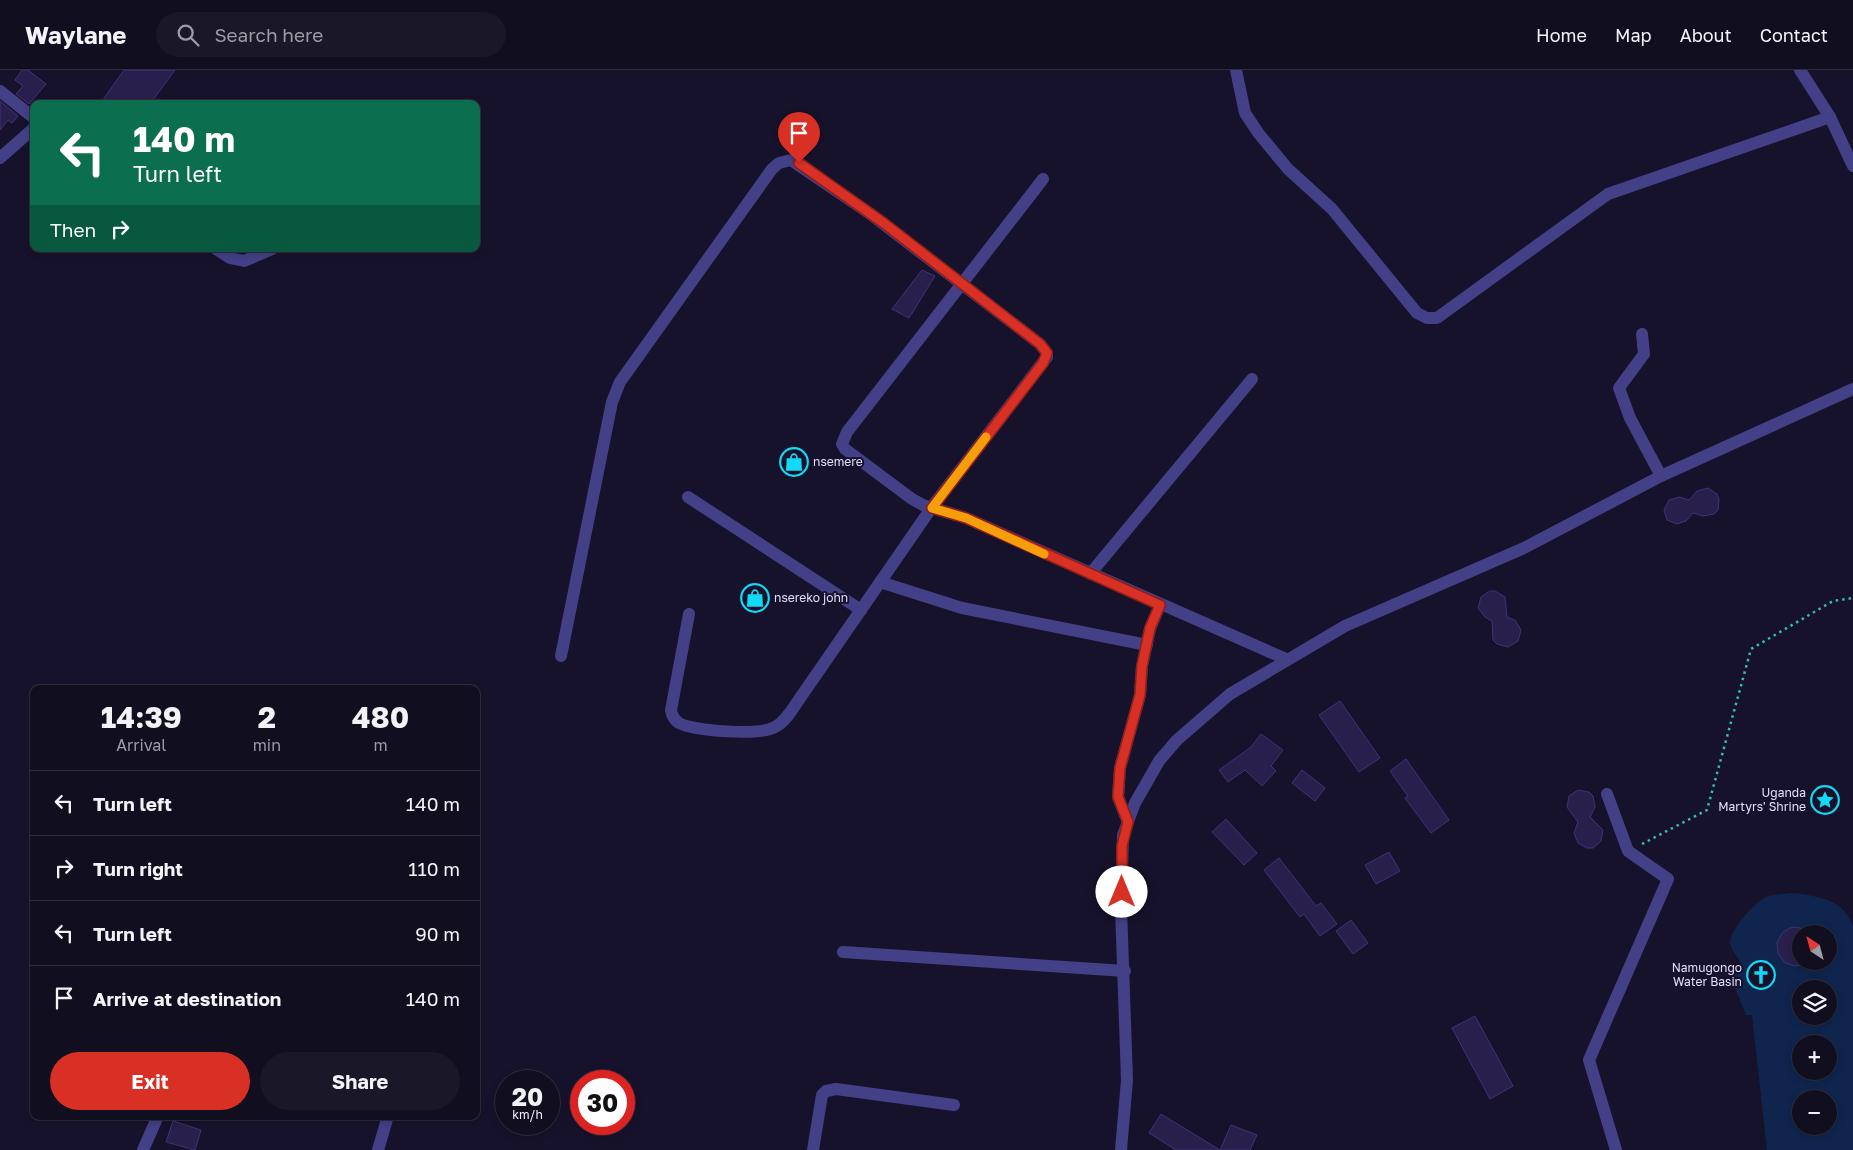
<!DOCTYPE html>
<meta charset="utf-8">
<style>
:root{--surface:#110e20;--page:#1a1729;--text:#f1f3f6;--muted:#9c9ca5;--line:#302e3e;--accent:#d93025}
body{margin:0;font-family:"Golos Text",sans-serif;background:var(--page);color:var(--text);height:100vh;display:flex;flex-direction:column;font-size:19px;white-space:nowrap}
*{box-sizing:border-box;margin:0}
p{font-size:16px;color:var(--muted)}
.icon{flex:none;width:28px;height:28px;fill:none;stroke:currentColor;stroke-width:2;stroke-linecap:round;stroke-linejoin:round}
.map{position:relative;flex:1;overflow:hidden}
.details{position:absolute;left:30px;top:615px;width:450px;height:435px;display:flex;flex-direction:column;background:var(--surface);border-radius:10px;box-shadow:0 2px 8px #0003,0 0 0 1px var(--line)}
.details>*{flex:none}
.guide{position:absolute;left:30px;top:30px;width:450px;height:152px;border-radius:10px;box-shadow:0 2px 8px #0003,0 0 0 1px var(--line);background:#0b6e4f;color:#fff;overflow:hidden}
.needle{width:32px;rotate:324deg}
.buttons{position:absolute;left:1792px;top:855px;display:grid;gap:10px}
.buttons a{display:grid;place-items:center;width:45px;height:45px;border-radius:50%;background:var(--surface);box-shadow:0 2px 8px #0003,0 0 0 1px var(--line);font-size:25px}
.speed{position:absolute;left:495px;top:1000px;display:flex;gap:10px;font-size:25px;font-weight:700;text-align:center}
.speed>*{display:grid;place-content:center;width:65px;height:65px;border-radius:50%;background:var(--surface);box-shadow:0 2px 8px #0003,0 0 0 1px var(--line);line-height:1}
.speed small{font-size:12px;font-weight:400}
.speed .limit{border:8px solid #d22;background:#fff;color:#111}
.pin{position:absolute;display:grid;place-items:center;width:42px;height:42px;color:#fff;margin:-51px -21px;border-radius:50% 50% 50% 0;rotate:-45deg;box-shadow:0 0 5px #0007}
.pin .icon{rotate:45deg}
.me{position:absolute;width:55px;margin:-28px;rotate:0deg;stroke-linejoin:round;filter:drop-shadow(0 0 4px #0008)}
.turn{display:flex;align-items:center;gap:18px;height:105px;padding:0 20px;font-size:22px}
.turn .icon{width:65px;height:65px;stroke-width:2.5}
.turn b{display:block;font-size:35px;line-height:42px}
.then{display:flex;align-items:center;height:48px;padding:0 20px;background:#0003;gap:10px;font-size:19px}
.eta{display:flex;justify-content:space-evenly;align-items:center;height:85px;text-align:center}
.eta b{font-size:30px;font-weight:700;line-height:35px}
.button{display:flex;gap:10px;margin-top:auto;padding:10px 20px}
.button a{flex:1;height:58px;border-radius:30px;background:var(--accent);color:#fff;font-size:20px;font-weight:700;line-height:58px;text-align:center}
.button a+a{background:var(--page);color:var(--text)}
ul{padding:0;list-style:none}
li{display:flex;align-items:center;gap:15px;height:65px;padding:0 20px;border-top:1px solid var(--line)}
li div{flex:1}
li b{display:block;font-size:19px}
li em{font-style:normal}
header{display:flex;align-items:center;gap:30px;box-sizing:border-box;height:70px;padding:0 25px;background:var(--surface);border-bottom:1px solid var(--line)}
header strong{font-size:24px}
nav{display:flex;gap:28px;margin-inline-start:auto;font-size:18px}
.search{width:350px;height:45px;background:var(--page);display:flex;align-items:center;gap:12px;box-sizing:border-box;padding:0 18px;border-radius:28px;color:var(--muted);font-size:19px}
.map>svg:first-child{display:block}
.water{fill:#0f254d;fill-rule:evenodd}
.building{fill:#291f4c;stroke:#413277}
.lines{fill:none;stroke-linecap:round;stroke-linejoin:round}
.path{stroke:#36bab5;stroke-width:2.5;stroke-dasharray:2.5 4;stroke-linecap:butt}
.minor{stroke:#444088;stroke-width:12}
.route-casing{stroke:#8d1f18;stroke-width:12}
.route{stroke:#d93025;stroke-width:9}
.slow{stroke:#f59e0b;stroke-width:9}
.labels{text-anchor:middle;stroke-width:4;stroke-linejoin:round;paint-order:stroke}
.poi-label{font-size:12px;fill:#e2defe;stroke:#17122b;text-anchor:start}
</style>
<header>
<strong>Waylane</strong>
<div class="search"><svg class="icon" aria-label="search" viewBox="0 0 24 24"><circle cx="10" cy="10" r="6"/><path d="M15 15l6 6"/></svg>Search here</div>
<nav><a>Home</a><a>Map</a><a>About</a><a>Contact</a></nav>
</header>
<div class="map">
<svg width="1853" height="1080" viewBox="0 0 1853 1080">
<rect width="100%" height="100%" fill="#17122b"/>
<path class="water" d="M1793,823C1810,825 1834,828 1845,842C1849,846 1851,852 1853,856V1080H1767L1752,945H1746L1729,903L1741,893C1738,887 1730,879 1730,872C1731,859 1754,833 1766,827C1774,824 1785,824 1793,823ZM1801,864H1829V891H1801ZM1801,919H1829V946H1801ZM1801,974H1829V1001H1801ZM1801,1029H1829V1056H1801Z"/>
<g class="building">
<path d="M22,0H28L46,14L29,34L16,24L23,16L15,10Z"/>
<path d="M124,0H175L150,34H100Z"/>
<path d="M0,31L18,46L12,53L8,50L0,60Z"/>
<path d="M922,200L935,206L909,248L892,239Z"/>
<path d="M1708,418L1717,424L1719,429L1718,440L1714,444L1703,446L1693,443L1686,451L1677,454L1667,450L1664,440L1669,430L1679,427L1689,430L1697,421Z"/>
<path d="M1490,521H1495L1505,527L1507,547L1515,550L1521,560L1518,571L1508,577L1497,574L1493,570L1492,551L1485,547L1478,538L1481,527Z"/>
<path d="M1340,631L1380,688L1359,702L1319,645Z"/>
<path d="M1261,664L1283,680L1271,696L1276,701L1262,716L1245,700L1228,712L1219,700L1251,677Z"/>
<path d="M1406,689L1449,750L1431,763L1405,728L1408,726L1390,701Z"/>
<path d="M1302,700L1325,718L1315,731L1292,713Z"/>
<path d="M1578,720L1589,722L1593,726L1595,737L1590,747L1603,760L1601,771L1593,778H1587L1578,773L1574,763L1578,752L1567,737L1569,726Z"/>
<path d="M1226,749L1257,783L1244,795L1212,762Z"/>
<path d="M1389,782L1400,801L1376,814L1365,795Z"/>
<path d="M1279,788L1316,836L1321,833L1337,854L1320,866L1304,844L1300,847L1264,800Z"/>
<path d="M1351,850L1368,873L1353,884L1336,861Z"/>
<path d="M1792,857L1801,858V895L1794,896L1784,892L1778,883L1777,872L1783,862Z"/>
<path d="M1475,946L1513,1016L1490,1029L1452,958Z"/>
<path d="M1161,1044L1220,1080L1231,1055L1257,1065L1250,1080H1176L1149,1063Z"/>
<path d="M173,1051L201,1060L195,1080L166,1072Z"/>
</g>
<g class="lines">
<path class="path" d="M1642,774L1707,740L1751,579L1833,531L1853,528"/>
<g class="minor">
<path d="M1236,0L1245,43L1259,64L1288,99L1332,139L1417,243L1427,248H1437L1608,124L1830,47"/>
<path d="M1800,0L1830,47L1853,96"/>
<path d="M0,21L34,48"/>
<path d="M0,88L34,58"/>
<path d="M1043,109L847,362L842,374L845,379L912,429L923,435L966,448L1286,589"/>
<path d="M216,179L230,188L244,191L272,179"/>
<path d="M1642,264L1644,284L1619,318L1630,348L1661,406"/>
<path d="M688,427L861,540"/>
<path d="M1090,504L1252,309"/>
<path d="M880,512L962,538L1147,575"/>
<path d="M561,586L612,332L620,312L772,99L779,93L791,90L869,143L1040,274L1047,283V287L932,437L798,631C792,640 785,652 775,657C759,666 695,661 679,653C674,650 672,646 671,640L689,544"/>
<path d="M1607,724L1628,781L1668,809L1589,990L1616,1080"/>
<path d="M1128,752L1118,727L1120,698L1140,625L1142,596L1150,559L1160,535"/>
<path d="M843,882L1125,901"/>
<path d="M143,1080L158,1046"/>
<path d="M378,1080L388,1046"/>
<path d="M813,1080L822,1025L826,1021L836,1019L954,1035"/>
<path d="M1121,1080L1127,1010L1121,838L1123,765L1135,733L1159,691L1177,670L1230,624L1345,556L1524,478L1661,406L1853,319"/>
</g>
</g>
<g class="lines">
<defs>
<path id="route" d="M799,93L885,154L1040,274L1047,283L1043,293L932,438L966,448L1160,535L1150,558L1142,596L1140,625L1120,698L1118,727L1128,752L1122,776V822"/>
</defs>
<use href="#route" class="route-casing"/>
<use href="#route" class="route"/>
<path class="slow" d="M986,367L932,438L966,448L1044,484"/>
</g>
<defs>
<symbol id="shop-ring" viewBox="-11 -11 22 22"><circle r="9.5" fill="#17122b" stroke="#12daf6" stroke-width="1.5"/><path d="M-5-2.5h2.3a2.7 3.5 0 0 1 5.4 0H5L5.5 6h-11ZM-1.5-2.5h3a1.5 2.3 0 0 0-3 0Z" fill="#12daf6"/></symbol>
<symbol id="sight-ring" viewBox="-11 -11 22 22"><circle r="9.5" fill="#17122b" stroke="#12daf6" stroke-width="1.5"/><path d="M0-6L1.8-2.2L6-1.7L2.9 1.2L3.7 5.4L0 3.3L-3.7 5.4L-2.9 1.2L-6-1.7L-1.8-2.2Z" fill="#12daf6"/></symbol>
<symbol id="church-ring" viewBox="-11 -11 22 22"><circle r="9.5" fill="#17122b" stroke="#12daf6" stroke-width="1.5"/><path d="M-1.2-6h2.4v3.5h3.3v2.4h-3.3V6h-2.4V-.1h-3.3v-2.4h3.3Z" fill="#12daf6"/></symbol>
</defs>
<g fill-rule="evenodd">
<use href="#shop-ring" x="778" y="376" width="32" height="32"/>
<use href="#shop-ring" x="739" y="512" width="32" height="32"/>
<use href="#sight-ring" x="1809" y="714" width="32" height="32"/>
<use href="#church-ring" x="1745" y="889" width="32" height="32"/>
</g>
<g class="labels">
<g class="poi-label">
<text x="813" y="396">nsemere</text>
<text x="774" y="532">nsereko john</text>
<text x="1806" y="727" text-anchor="end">Uganda<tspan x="1806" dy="14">Martyrs' Shrine</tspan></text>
<text x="1742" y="902" text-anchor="end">Namugongo<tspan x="1742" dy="14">Water Basin</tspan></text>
</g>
</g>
</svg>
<div class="buttons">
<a><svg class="needle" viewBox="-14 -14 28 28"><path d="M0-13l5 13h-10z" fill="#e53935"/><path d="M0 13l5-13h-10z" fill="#9c9ca5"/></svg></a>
<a><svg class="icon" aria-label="layers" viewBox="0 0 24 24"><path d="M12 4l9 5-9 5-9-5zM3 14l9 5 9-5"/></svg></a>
<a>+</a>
<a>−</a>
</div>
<div class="speed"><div>20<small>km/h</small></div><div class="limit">30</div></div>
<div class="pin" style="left:799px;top:93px;background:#d93025"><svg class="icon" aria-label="arrive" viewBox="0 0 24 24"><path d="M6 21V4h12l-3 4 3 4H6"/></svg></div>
<svg class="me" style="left:1122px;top:822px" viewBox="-20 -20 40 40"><circle r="19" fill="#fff"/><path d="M0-13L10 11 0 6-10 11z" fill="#d93025"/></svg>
<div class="guide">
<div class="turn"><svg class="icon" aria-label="left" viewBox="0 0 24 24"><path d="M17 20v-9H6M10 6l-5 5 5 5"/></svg><div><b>140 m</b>Turn left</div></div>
<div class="then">Then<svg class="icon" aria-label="right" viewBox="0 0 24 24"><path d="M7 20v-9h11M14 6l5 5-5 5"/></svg></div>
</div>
<section class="details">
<div class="eta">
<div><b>14:39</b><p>Arrival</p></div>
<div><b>2</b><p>min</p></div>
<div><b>480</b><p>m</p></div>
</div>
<ul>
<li><svg class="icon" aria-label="left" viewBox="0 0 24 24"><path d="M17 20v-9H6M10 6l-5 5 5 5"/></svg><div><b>Turn left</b></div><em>140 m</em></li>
<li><svg class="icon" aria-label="right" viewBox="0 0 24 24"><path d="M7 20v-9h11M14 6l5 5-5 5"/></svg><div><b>Turn right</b></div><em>110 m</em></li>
<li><svg class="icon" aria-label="left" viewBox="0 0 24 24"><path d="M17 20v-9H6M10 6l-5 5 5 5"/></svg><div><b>Turn left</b></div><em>90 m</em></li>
<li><svg class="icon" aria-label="arrive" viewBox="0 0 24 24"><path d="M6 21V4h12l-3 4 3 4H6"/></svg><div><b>Arrive at destination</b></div><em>140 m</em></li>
</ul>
<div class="button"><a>Exit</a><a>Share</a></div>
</section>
</div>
